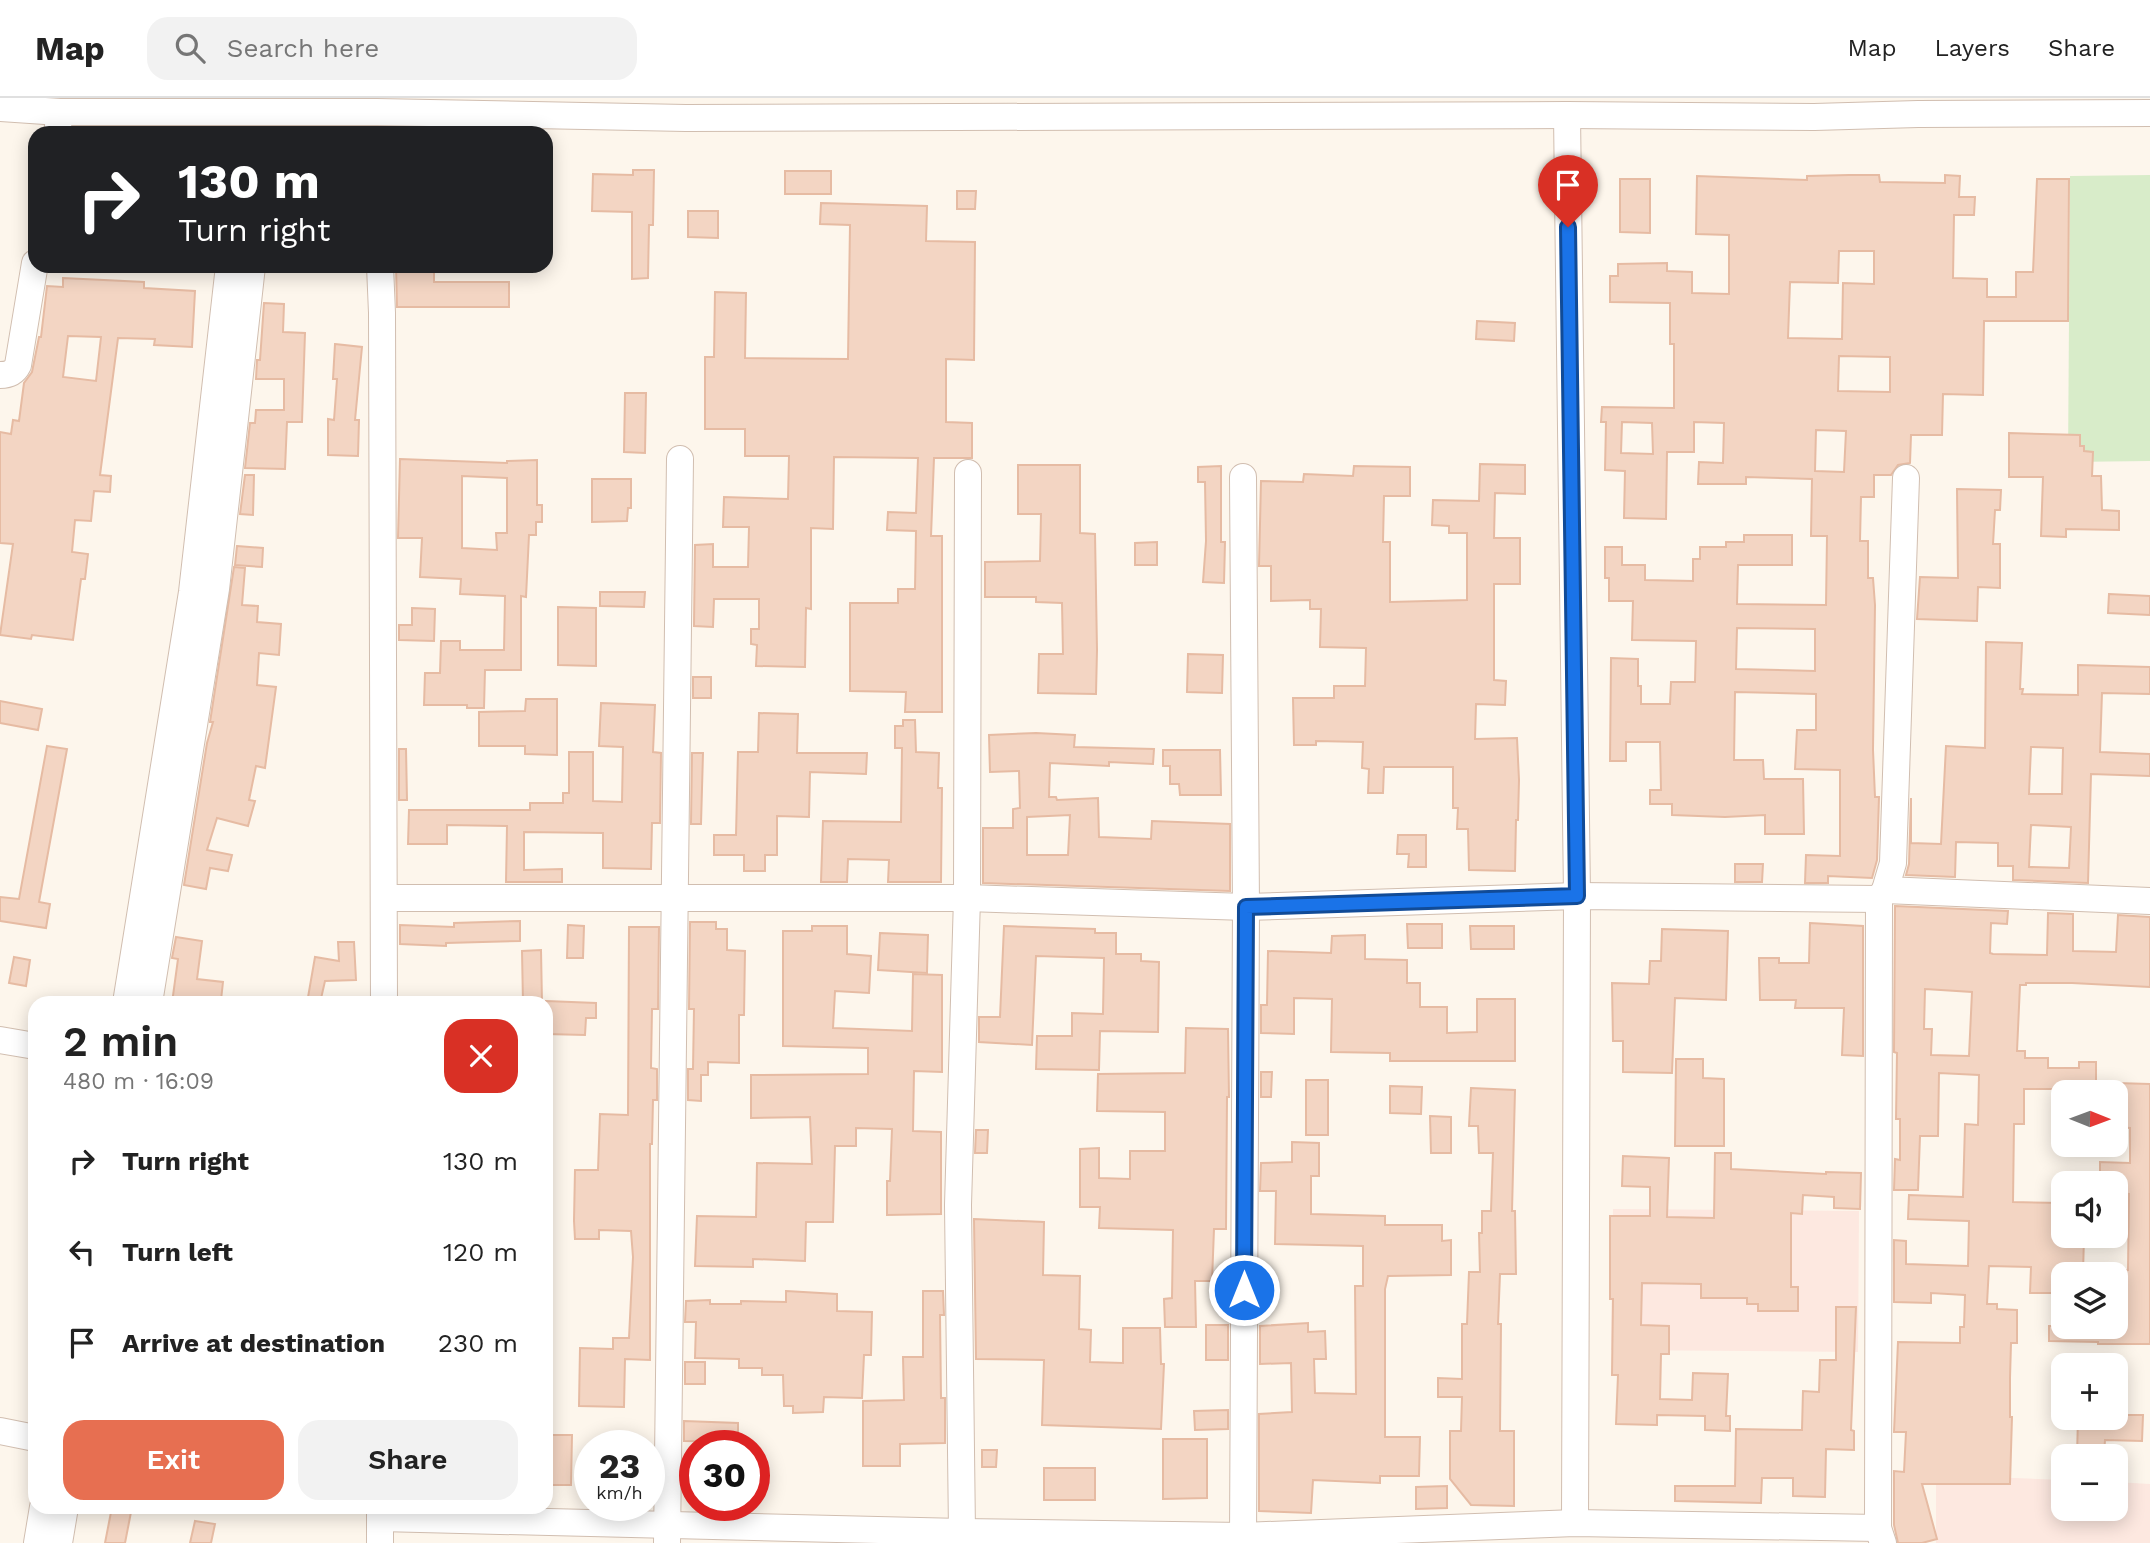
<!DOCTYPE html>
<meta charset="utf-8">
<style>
:root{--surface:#fff;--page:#f2f2f2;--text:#222;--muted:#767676;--line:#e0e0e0;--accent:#e76f51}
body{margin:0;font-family:"Work Sans",sans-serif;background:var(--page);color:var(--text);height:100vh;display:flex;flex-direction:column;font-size:26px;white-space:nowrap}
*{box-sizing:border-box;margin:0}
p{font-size:23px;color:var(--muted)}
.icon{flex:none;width:38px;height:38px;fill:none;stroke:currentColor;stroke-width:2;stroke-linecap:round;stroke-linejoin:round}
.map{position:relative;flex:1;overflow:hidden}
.panel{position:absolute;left:28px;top:898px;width:525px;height:518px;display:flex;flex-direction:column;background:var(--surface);border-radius:21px;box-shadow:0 4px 18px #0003}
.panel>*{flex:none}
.guide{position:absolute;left:28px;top:28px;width:525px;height:147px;border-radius:21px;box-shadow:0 4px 18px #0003;background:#202124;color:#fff;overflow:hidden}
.needle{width:46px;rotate:91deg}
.buttons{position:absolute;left:2051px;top:982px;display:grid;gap:14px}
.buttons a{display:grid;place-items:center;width:77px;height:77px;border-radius:14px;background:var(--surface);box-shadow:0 4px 18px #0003;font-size:35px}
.speed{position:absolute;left:574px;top:1332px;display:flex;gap:14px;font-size:35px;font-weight:700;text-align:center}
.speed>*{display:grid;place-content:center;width:91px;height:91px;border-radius:50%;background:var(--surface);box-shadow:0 4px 18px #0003;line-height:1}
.speed small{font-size:18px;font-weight:400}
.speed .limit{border:10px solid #d22;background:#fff;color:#111}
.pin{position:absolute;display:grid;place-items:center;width:60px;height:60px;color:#fff;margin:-72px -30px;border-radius:50% 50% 50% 0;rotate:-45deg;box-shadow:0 0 7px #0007}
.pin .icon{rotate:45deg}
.me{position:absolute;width:77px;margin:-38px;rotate:0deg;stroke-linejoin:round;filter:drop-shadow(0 0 5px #0008)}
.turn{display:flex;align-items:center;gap:24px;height:147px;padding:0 35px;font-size:32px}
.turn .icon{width:91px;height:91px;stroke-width:2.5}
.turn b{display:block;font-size:49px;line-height:60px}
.round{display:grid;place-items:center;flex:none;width:74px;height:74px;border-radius:21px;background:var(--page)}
.summary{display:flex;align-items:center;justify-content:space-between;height:119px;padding:0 35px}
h1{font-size:42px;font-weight:600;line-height:52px}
.cta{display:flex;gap:14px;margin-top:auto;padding:14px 35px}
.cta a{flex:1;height:80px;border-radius:21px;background:var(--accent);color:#fff;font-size:28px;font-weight:600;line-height:80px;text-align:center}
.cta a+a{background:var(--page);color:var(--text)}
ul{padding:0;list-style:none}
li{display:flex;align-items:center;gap:21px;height:91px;padding:0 35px}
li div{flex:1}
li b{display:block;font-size:26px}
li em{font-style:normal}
header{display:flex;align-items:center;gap:42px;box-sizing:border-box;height:98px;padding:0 35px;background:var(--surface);border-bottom:2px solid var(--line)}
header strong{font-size:33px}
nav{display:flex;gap:38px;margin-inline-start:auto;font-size:24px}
.search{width:490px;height:63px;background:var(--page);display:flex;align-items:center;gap:18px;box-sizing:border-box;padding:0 24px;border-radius:21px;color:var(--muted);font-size:26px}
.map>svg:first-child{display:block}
.commercial{fill:#fde8e0}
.green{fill:#d8ecc9}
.building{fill:#f3d5c3;stroke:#e6bba3;stroke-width:2;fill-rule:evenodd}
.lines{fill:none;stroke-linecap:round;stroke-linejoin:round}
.minor-casing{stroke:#d1beb0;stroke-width:28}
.minor{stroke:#fff;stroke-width:26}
.route-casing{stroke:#114b97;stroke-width:18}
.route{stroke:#1a73e8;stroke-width:12}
</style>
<header>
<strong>Map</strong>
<div class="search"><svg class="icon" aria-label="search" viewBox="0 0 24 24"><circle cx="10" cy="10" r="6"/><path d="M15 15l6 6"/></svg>Search here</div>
<nav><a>Map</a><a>Layers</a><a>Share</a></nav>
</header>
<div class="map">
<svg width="2150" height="1445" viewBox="0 0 2150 1445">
<rect width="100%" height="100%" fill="#fdf6ec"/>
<g class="commercial">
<path d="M1613,1111L1859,1113L1858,1254L1611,1252Z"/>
<path d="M1936,1377L2063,1382V1410H2116V1384L2150,1386V1445H1936Z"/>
</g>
<path class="green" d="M2150,77V363L2068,364L2070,78Z"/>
<g class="building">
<path d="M633,72H654L653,127H649L648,180L632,181V114L592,113L593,76L633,77Z"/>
<rect x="785" y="73" width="46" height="23"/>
<path d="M1849,77H1879L1880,84L1945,85V77L1960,78L1959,99H1975L1974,117H1954L1953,180L1987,181V199H2016V174H2033L2037,81H2069L2068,223H1984L1983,297L1943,296L1942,337H1911L1910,365L1898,367L1891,377H1874V399H1861L1860,443H1868V480H1873L1875,507L1873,652L1875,699H1879L1877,762L1872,780L1828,778V785H1805L1806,757L1840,758V672L1795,671L1797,632H1816V596L1735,594L1734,662H1763L1764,681H1803L1804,736H1765V717L1725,719L1672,717V706H1650V692H1661L1660,644H1626V663H1610L1611,560L1638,561V588H1641V606H1670L1671,584H1695L1696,543L1632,542L1633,503H1609V480H1605V449H1622V467H1645V482L1693,483V461H1700V449H1726V444H1744V437H1792V467H1738L1737,506L1826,507L1827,438H1811L1812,381L1746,379V386H1698L1699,364L1723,365L1724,325L1694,324V354H1667L1666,421L1624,420L1625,373L1605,372L1606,324H1601L1602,309L1674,310V246H1670V205L1610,204V178H1618V166L1667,165V173L1692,174V195L1729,196V137L1696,136L1697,78L1807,82V78ZM1839,153H1874V186L1843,185L1842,241L1788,240L1790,184L1838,185ZM1839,258L1890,259V294L1838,293ZM1622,324L1652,325L1653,356L1621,355ZM1816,332L1846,333L1844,374L1815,373ZM1737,530L1815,531V573L1736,571Z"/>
<path d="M1620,81H1650V135L1620,134Z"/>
<path d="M957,93H976L975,111H957Z"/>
<path d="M821,105L927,108L926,143L975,144L974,262L946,261V324L972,325V360H934L931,438H942V614H905L906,594L850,593V505H898V491H915L916,433L887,432L888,414L916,415L918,360L834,359L833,431L811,430V511L806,510L805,569L756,568L757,547L751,546V531H759V501H714L713,529L694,528L695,447L713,446V469H748L749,429H723L724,399L788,401L789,358H745V331H705V259H714L715,194L746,195L745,260L848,261L850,127L820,126Z"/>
<path d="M688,113H718V140L688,139Z"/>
<path d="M396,168H434V184H509V209H397Z"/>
<path d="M63,180L144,184V190L195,193L192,249L154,247L155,241L118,240L100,377L111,378L110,394L94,393L91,423L75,422L72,454L88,456L85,481H81L73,542L32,537L31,541L0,537L13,446L0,445V334L11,336L13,322L19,323L24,285L32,274L39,239H41L47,188L63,189ZM68,238L101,239L96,283L63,279Z"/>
<path d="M264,205L284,206L283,234L305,235L302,324H287L285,371L245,370L250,325H255L256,312H284V281H256L257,262H260Z"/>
<path d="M1477,223L1515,225L1514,243L1476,241Z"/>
<path d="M335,246L362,249L355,322H359L358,358L328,357V321L334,322L337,281H333Z"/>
<path d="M625,295H646L645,355L624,354Z"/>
<path d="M2009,335L2080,337V348H2084V353L2093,354L2092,378H2101L2102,412L2119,413V432L2066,431V439L2041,438L2043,379H2009Z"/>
<path d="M400,361L507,365V363L537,362V407H542V424H536V437H529L526,499L521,498V572H485L484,610H467V607H424L425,575H440L441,543H460V552H504L505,498L460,496L461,481L420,479L422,440H398ZM462,378L507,380V435H496L497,452L462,450Z"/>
<path d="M1480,366L1525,367V396L1495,395L1494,440H1520V486H1494V582L1506,583L1505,607L1476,606L1475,641L1517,640L1519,682L1518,722H1516L1515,773L1469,772L1468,731H1457L1458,710H1453V669H1384L1383,695H1368L1369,671L1362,670L1363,644L1316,643V647H1294L1293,600H1334V588H1365L1366,550L1320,549L1321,511H1310V502L1271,503V468H1259L1261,383L1303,384L1304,376L1353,378L1354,368L1410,369V398H1384L1383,444H1390V504L1467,502V435H1449V428L1432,427L1433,402L1479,403Z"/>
<path d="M1018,367H1080V435L1095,436L1097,552L1096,596L1038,595L1039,556H1063L1062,505L1036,504V499H985V464L1040,463L1041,416H1018Z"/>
<path d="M1221,368V444H1225L1224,485L1203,484L1206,443L1205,384H1198V369Z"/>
<path d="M245,377H254L253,417L240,416Z"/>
<path d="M592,381H631V410H628L627,423L592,424Z"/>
<path d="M1957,391L2001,392L2000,412H1995L1993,446H2000V490L1978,489L1977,523L1917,521L1920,479L1958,480Z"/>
<path d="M1157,444V467H1135V445Z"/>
<path d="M237,448L263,450L262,469L235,467Z"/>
<path d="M234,469L245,470L242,507L258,508L257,524L281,526L279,557L259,555L257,587L276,589L265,670L256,668L249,702L255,703L248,728L217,720L207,752L232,757L228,773L210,770L206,791L184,787L207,645L213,624H210Z"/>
<path d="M600,494H645L644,509L600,508Z"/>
<path d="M2109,496L2150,498V517L2108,515Z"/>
<path d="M558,509L596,510V568L558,567Z"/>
<path d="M412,510L435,511L434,543L399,542V527H412Z"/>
<path d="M1986,544L2022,545L2020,591H2023L2022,596L2078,597V567L2150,569V596L2102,595L2100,654L2150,656V678L2091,676L2088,785L2013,782V768H1998V745L1956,744L1955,779L1906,777L1909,766L1911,700V745L1941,746L1946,648L1985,650ZM2031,649L2063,650L2062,696H2029ZM2031,727L2071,729L2069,770L2029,769Z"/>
<path d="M1188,556L1223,557L1222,595L1187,594Z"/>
<rect x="693" y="579" width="18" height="21"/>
<path d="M526,601H557V657L525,656V648H479V614L525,613Z"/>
<path d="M0,603L42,611L38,632L0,625Z"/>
<path d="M601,605L655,607L653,654L661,655L660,725H652L651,771L603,770V735L524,734V772L562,771V784H506L507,728L447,727V746H408L409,712H530V705H563V695H569V654H593V703L622,704L623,649L599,648Z"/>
<path d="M759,615L798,616L797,655H867L866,676L810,674L809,719L777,718V757H765V773H744V757H714V737H736L738,654H758Z"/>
<path d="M903,622H915L916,654L939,655L938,690H942L941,784H888L889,762L848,761L847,784H821L823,723L901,724L902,650H895V628H903Z"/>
<path d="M1036,635L1075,637L1074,649L1154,651L1153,666L1109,664V668L1050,665L1049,699H1056L1057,702L1098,700L1099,739L1151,741L1152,723L1230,726V793L983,785V730H1013V711L1020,710L1019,673L990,674L989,637ZM1070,717L1068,757H1027V719Z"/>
<path d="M47,648L67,651L39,804L50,806L46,830L0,823V799L19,801Z"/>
<path d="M399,651H406L407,702H399Z"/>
<path d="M1163,652H1220L1221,697H1180L1179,686H1170V668H1163Z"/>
<path d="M692,655H703L701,726H691Z"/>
<path d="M1398,737H1426V769H1408L1409,756H1397Z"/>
<path d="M1735,766H1763L1762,784H1735Z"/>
<path d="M1895,808L2008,813L2007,826L1991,825L1990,855L1993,856L2047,857L2048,815L2073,816V853L2116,854L2118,817L2150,819V889L2072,885H2026V887H2020L2017,953H2025V960H2048V970H2079V964H2096V994H2066V991H2024V1026H2014L2013,1104L2063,1105V1138H2084L2083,1176H2063V1195H2030L2031,1169L1989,1168L1987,1206H1997V1211L2017,1212V1245H2011L2010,1280V1319H2012L2010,1386H1922L1937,1441L1922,1445H1898L1894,1427V1373L1904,1374L1906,1334H1894L1898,1244L1960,1245V1229H1964L1965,1197L1931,1195V1205L1894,1204V1142L1906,1143V1166L1968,1168L1969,1123L1908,1121L1909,1097L1963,1099L1965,1026L1978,1027L1979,977L1939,975L1938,1038H1920L1918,1092H1894L1895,1061L1900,1062V1021H1896L1897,955L1894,954ZM1925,891L1972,894L1969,958L1931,957L1932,931H1924Z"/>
<path d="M520,823V843L446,845V848L400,846V827L454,829V825Z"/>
<path d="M690,824H716V831H727V852L745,853L744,917H739V965L708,964V977H701V1003L688,1002V971H693L694,911H689Z"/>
<path d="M1810,825L1863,828V958L1842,957L1844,910H1795L1796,902H1760L1759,860H1779V865H1809Z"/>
<path d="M1407,826H1442V850H1408Z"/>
<path d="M568,827L584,828L583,860H567Z"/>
<path d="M812,828H847V856L871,858L869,895L835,893L833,930L912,933L913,876L942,877V974L914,973L913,1033L941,1034V1116L887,1117V1083H890L892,1031L856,1030V1048H835L833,1124H806L805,1163L753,1161V1169L695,1168L697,1118L756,1119L757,1065L812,1066L810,1019L751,1020V977L868,976V950L783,948V833H812Z"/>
<path d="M1004,828L1095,831V835H1116V856H1141V863L1159,864L1158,934L1100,933L1099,972L1036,971L1037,938H1072V915L1103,916L1104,860L1036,858L1032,947L979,944V919H1000Z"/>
<path d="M1470,828H1514V851H1471Z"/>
<path d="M629,829H659L658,911H652L651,970L657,971V1002H653L652,1046H650V1262L625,1261L624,1309L579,1308L580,1250L613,1251V1240H629L633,1159L631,1133L599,1132V1141H575L574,1123L575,1072H598L600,1016L628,1017Z"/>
<path d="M1662,831L1728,833L1726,902L1675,900L1672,975L1623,974V943H1613L1612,885L1649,886L1650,863H1661Z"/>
<path d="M880,835L928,837L927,875L878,872Z"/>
<path d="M1365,837V861L1407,862V885H1420V909H1447V935L1477,934V901H1515V963H1390V955L1331,954L1332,901L1294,900V936L1261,935V907H1267L1268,853L1331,855L1332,838Z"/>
<path d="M176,839L202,843L197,881L223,884L221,902L194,899L193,905H172L178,861L172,860Z"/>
<path d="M338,844H354L356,882L325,883L320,905H307L315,859L339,863Z"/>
<path d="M541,852L542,905H523L522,853Z"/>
<path d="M14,859L30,862L26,888L9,885Z"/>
<path d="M546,903L596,905V920H586L585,937L546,936Z"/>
<path d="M1186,930L1228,931L1229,999H1227L1226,1131H1214L1212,1183H1195L1196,1229H1165L1164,1201L1172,1200L1173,1132L1099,1130L1100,1109H1080V1051L1099,1050V1080L1130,1081V1053H1165V1014L1097,1013L1098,976L1185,975Z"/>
<path d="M1676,961H1703V980L1724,981V1048H1675Z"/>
<path d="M1261,974H1272L1271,999H1261Z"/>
<rect x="1306" y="982" width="22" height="55"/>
<path d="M2116,985L2150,986V1246H2098V1244L2049,1243V1228H2116V1172H2128L2129,1096L2116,1095V1085H2100V1064L2130,1065V1030L2116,1029Z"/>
<path d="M1390,988L1422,989L1421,1016L1390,1015Z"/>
<path d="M1471,990L1515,992L1512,1113H1515L1516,1176H1500L1498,1226H1501L1500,1333H1514V1408L1471,1407L1450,1381V1333H1461L1462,1299H1438V1280L1462,1281V1226H1467L1469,1174H1480L1479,1135H1482V1113H1491L1493,1055H1479L1478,1028H1469Z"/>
<path d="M1430,1018L1451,1019V1055H1431Z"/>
<path d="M976,1032H988L987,1055H975Z"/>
<path d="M1292,1044L1319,1045V1078H1311V1116L1385,1118V1127H1442V1143L1451,1142V1177L1388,1178L1385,1191V1339H1420L1419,1378H1380V1385L1313,1382L1311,1415L1259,1413V1316L1292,1314L1291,1265L1260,1266V1228L1308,1225V1234L1325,1233L1326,1261H1314L1315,1295L1356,1296L1355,1188H1363V1148L1275,1146L1276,1093H1260L1261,1065L1292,1064Z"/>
<path d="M1715,1055H1731V1071L1826,1076V1074L1861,1075L1860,1111L1834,1110V1099L1803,1097L1802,1116L1791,1115V1189H1798V1213H1758V1206H1747V1200H1701V1186L1642,1185L1641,1227L1669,1228V1256H1661L1660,1301L1692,1302L1693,1275L1728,1276L1726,1318H1730V1333L1705,1332V1318L1657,1317V1327L1616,1326L1618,1277H1612L1613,1201H1610V1118H1650V1089L1622,1088L1623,1058L1669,1060L1667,1119L1714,1120Z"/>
<path d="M974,1121L1044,1124L1043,1177L1080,1178L1079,1231L1091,1232L1090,1264L1123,1265V1230H1160L1161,1266H1164L1161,1331L1042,1327L1044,1262L976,1261Z"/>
<path d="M786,1193L837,1196V1213L872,1214L871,1257H864L862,1300L824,1299L823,1314L793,1315V1308H784L783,1277H762V1270H739V1261L695,1260L696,1224H685L686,1203L710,1202V1206H741V1203L786,1204Z"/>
<path d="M923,1193H943L944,1217H940L941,1300H945V1345L900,1346V1368H863V1303L904,1302L903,1259H923Z"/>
<path d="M1836,1209H1856L1851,1332L1854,1333V1352L1826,1351L1825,1399L1793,1398V1380H1762L1761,1405L1675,1403V1388H1735L1736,1331L1802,1332L1803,1293L1819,1294L1820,1262H1836Z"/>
<rect x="1206" y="1227" width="22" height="35"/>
<rect x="685" y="1264" width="20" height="22"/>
<path d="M1228,1312V1331L1195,1332L1194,1313Z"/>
<path d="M2121,1317H2143L2142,1343L2105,1342L2104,1358H2077L2078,1320H2121Z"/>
<path d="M684,1323L738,1325V1344L684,1343Z"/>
<path d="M546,1337H572L571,1387H546Z"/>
<path d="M1163,1341H1207V1400L1163,1401Z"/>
<path d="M982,1352H997L996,1369H982Z"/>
<rect x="1044" y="1370" width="51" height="32"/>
<path d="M1447,1388V1410L1416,1411V1389Z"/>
<path d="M112,1409H132L125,1445H105Z"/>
<path d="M195,1423L215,1426L211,1445H190Z"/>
</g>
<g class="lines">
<defs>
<g id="minor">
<path d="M0,10L60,14"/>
<path d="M1567,17L1577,798L1575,1425"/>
<path d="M57,35L60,14H377L686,20L1567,17L1814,19L1918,16L2150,15"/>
<path d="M380,168L382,215L384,905"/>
<path d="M0,277C9,277 14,275 18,267L35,165"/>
<path d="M1885,792L2150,803"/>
<path d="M385,800H967L1246,809L1577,798L1879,801"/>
<path d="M126,905L192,494L229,168"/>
<path d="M149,905L216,491L252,168"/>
<path d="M0,942L35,948"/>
<path d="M0,1333L35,1340"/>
<path d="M380,1420L962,1434L1243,1438L1575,1425L1878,1430"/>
<path d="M962,1434L958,1107L967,800L968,375"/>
<path d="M37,1445L43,1409"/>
<path d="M59,1445L65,1409"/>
<path d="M380,1445V1409"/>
<path d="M667,1445L680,361"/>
<path d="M1243,1445L1246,809L1243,379"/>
<path d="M1883,1445L1878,1430L1879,801L1885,792L1893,765L1906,380"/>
</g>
</defs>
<use href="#minor" class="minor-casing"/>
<use href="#minor" class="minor"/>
</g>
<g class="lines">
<defs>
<path id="route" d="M1244,1192L1246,809L1577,798L1568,129"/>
</defs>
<use href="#route" class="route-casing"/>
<use href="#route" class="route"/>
</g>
</svg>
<div class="buttons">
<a><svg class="needle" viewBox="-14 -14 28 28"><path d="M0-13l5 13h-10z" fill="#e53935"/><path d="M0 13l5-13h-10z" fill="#767676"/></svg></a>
<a><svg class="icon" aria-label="sound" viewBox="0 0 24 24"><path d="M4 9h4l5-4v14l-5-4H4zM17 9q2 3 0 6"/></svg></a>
<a><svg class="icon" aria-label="layers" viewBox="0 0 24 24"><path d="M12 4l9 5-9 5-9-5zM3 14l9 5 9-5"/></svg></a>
<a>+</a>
<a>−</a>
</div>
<div class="speed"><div>23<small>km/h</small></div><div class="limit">30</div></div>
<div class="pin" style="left:1568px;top:129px;background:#d93025"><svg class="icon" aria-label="arrive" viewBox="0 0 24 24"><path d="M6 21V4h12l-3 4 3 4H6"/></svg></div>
<svg class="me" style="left:1244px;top:1192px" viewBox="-20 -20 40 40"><circle r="17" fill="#1a73e8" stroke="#fff" stroke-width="3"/><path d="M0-11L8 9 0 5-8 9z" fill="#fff"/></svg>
<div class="guide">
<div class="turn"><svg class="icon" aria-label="right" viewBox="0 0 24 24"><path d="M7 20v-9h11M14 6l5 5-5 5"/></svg><div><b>130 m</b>Turn right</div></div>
</div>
<section class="panel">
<div class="summary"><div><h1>2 min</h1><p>480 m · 16:09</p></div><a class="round" style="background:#d93025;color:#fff"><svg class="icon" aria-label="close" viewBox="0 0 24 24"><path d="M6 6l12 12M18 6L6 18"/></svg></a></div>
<ul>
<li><svg class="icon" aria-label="right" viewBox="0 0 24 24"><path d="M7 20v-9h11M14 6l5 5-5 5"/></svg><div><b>Turn right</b></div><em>130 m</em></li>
<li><svg class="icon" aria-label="left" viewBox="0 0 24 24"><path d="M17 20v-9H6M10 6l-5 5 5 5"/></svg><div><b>Turn left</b></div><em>120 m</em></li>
<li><svg class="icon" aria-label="arrive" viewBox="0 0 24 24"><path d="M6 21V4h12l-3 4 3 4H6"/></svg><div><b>Arrive at destination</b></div><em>230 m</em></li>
</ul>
<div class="cta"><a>Exit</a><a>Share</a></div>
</section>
</div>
